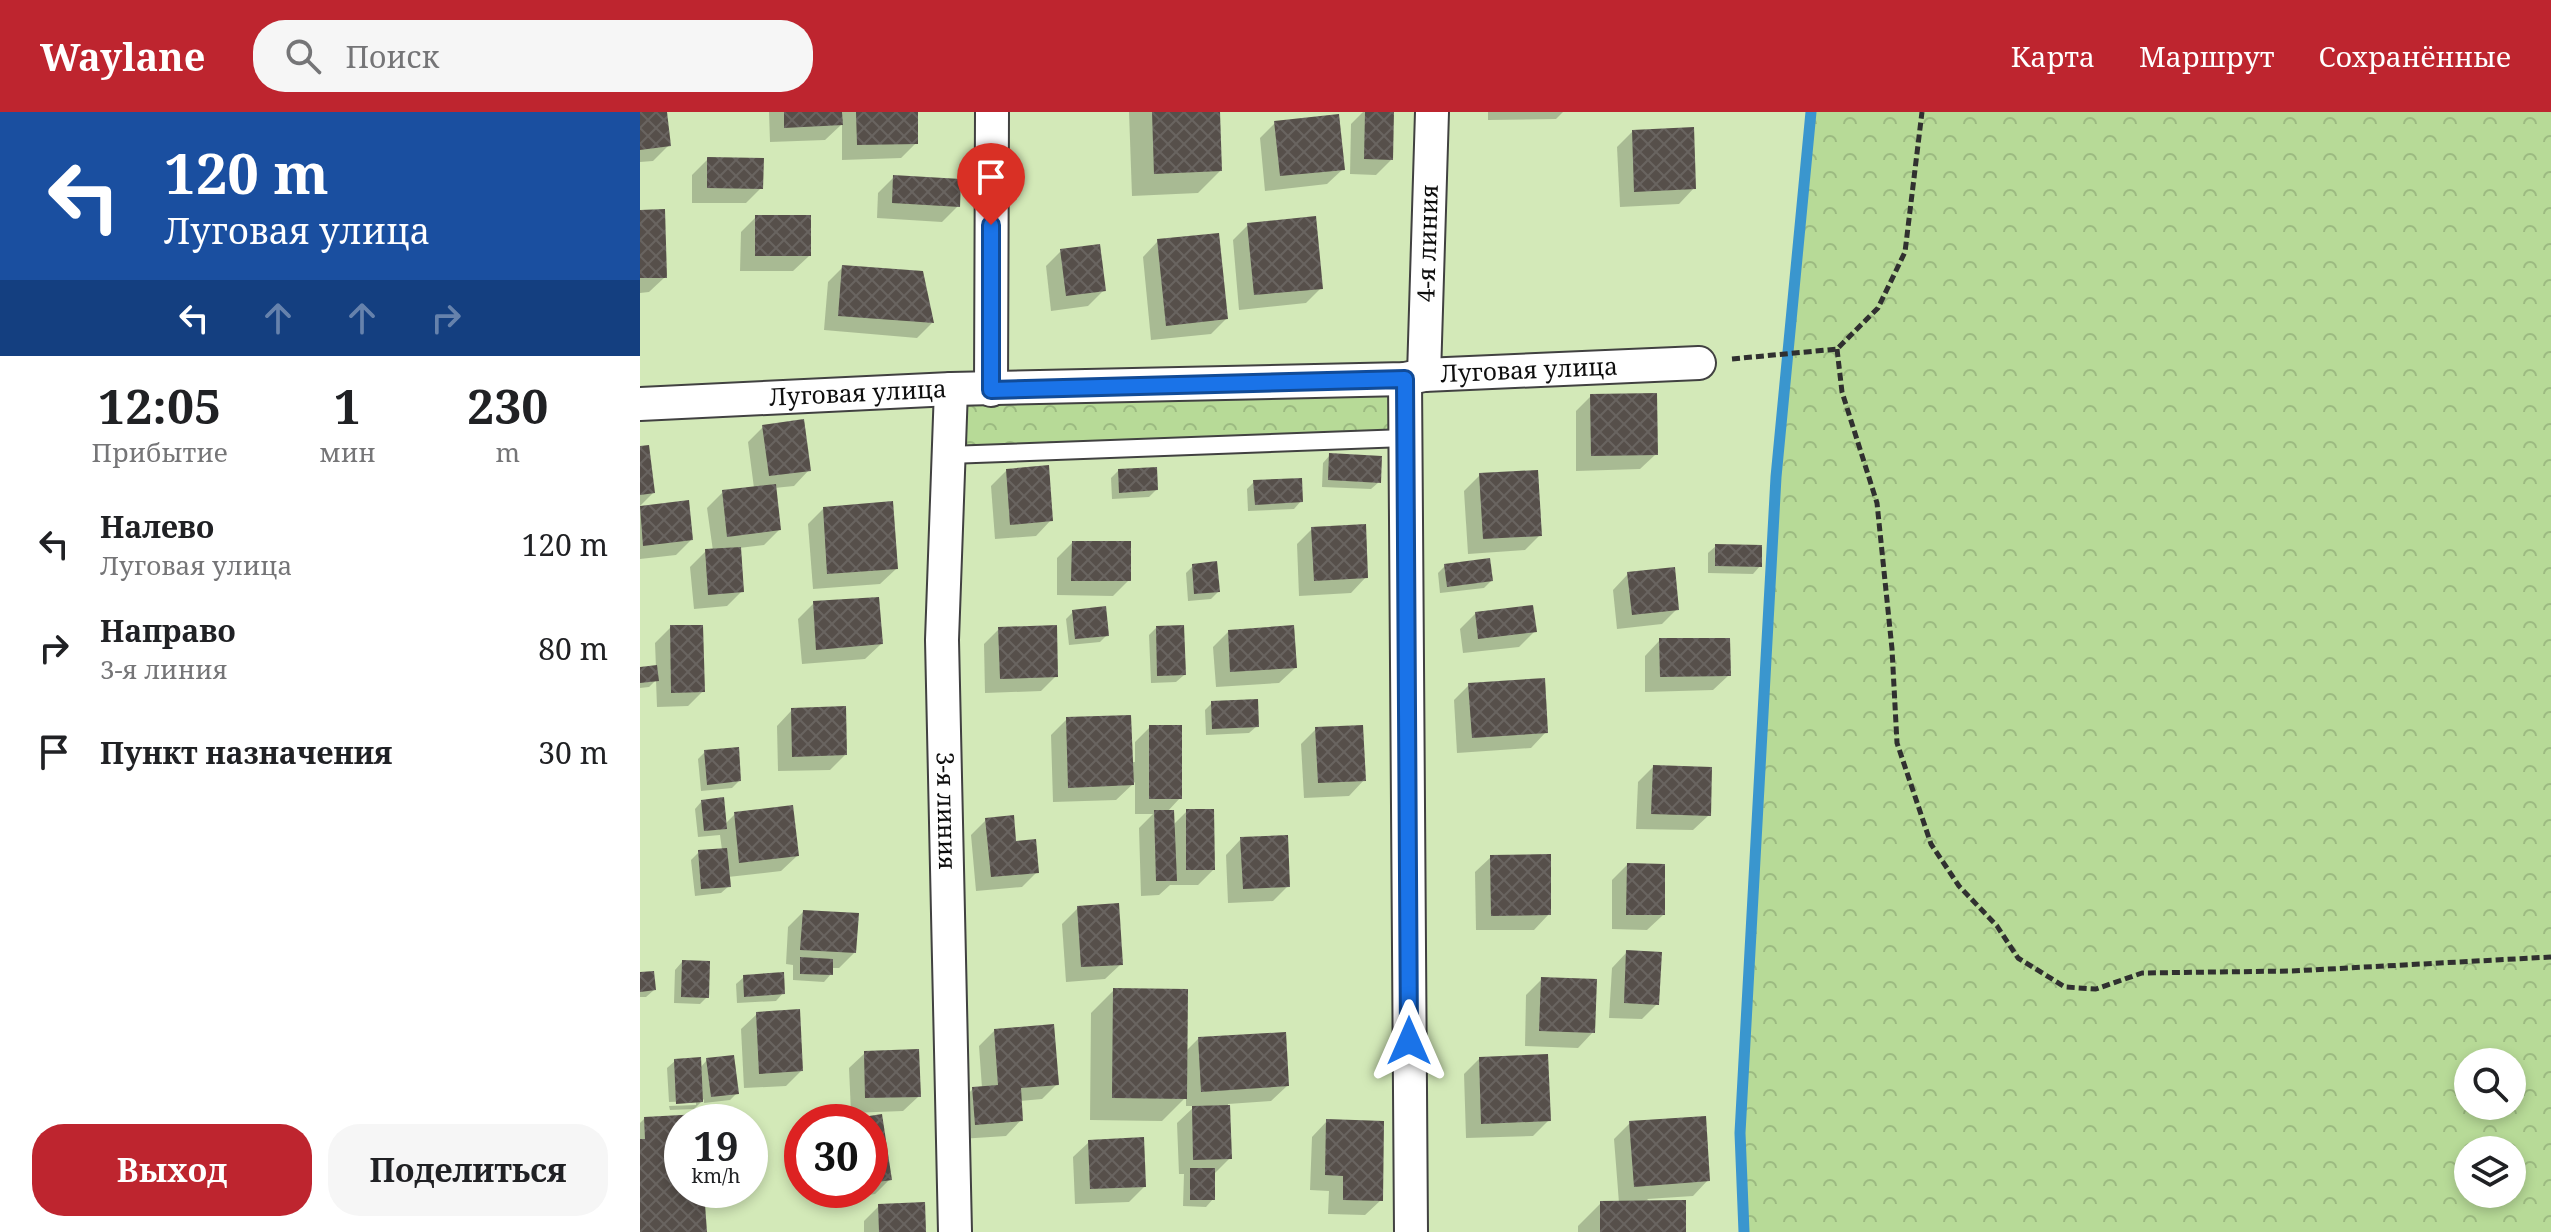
<!DOCTYPE html>
<html lang="ru">
<meta charset="utf-8">
<style>
:root{--surface:#fff;--page:#f6f6f6;--text:#202124;--muted:#757577;--accent:#be252f}
body{margin:0;font-family:"Noto Serif",serif;background:var(--page);color:var(--text);height:100vh;display:flex;flex-direction:column;font-size:30px;white-space:nowrap}
*{box-sizing:border-box;margin:0}
p{font-size:26px;color:var(--muted)}
.icon{flex:none;width:44px;height:44px;fill:none;stroke:currentColor;stroke-width:2;stroke-linecap:round;stroke-linejoin:round}
.map{position:relative;flex:1;overflow:hidden}
.sheet{display:flex;flex-direction:column;background:var(--surface);width:640px}
.sheet>*{flex:none}
.hud{background:#1a4fa0;color:#fff;overflow:hidden}
.fabs{position:absolute;left:1814px;top:936px;display:grid;gap:16px}
.fabs a{display:grid;place-items:center;width:72px;height:72px;border-radius:50%;background:var(--surface);box-shadow:0 4px 12px #0003;font-size:40px}
.speed{position:absolute;left:24px;top:992px;display:flex;gap:16px;font-size:40px;font-weight:700;text-align:center}
.speed>*{display:grid;place-content:center;width:104px;height:104px;border-radius:50%;background:var(--surface);box-shadow:0 4px 12px #0003;line-height:1}
.speed small{font-size:20px;font-weight:400}
.speed .limit{border:12px solid #d22;background:#fff;color:#111}
.pin{position:absolute;display:grid;place-items:center;width:68px;height:68px;color:#fff;margin:-82px -34px;border-radius:50% 50% 50% 0;rotate:-45deg;box-shadow:0 0 8px #0007}
.pin .icon{rotate:45deg}
.me{position:absolute;width:88px;margin:-44px;rotate:0deg;stroke-linejoin:round;filter:drop-shadow(0 0 6px #0008)}
.turn{display:flex;align-items:center;gap:28px;height:168px;padding:0 32px;font-size:36px}
.turn .icon{width:104px;height:104px;stroke-width:2.5}
.turn b{display:block;font-size:56px;line-height:68px}
.lanes{display:flex;align-items:center;height:76px;padding:0 32px;background:#0003;justify-content:center;gap:40px;direction:ltr}
.lanes .off{opacity:.35}
.eta{display:flex;justify-content:space-evenly;align-items:center;height:136px;text-align:center}
.eta b{font-size:48px;font-weight:700;line-height:56px}
.cta{display:flex;gap:16px;margin-top:auto;padding:16px 32px}
.cta a{flex:1;height:92px;border-radius:32px;background:var(--accent);color:#fff;font-size:32px;font-weight:700;line-height:92px;text-align:center}
.cta a+a{background:var(--page);color:var(--text)}
ul{padding:0;list-style:none}
li{display:flex;align-items:center;gap:24px;height:104px;padding:0 32px}
li div{flex:1}
li b{display:block;font-size:30px}
li em{font-style:normal}
header{display:flex;align-items:center;gap:48px;box-sizing:border-box;height:112px;padding:0 40px;background:var(--accent);color:#fff}
header strong{font-size:38px}
nav{display:flex;gap:44px;margin-inline-start:auto;font-size:28px}
.search{width:560px;height:72px;background:var(--page);display:flex;align-items:center;gap:20px;box-sizing:border-box;padding:0 28px;border-radius:32px;color:var(--muted);font-size:30px}
main{display:flex;flex:1;min-height:0}
.map>svg:first-child{display:block}
.forest{fill:url(#forest-crowns);fill-rule:evenodd}
.garden{fill:#d3e9b8;fill-rule:evenodd}
.shadow{fill:#0003}
.lines{fill:none;stroke-linecap:round;stroke-linejoin:round}
.stream{stroke:#3a96ce;stroke-width:11}
.building{fill:url(#building-cross-hatch)}
.lane-casing{stroke:#414141;stroke-width:20}
.street-casing{stroke:#414141;stroke-width:36}
.path{stroke:#303030;stroke-width:5;stroke-dasharray:8 4;stroke-linecap:butt}
.lane{stroke:#fff;stroke-width:16}
.street{stroke:#fff;stroke-width:32}
.route-casing{stroke:#114b97;stroke-width:20}
.route{stroke:#1a73e8;stroke-width:14}
.labels{text-anchor:middle;stroke-width:8;stroke-linejoin:round;paint-order:stroke}
.street-label{font-size:24px;fill:#0e0e0e;stroke:#fff}
</style>
<header>
<strong>Waylane</strong>
<div class="search"><svg class="icon" aria-label="search" viewBox="0 0 24 24"><circle cx="10" cy="10" r="6"/><path d="M15 15l6 6"/></svg>Поиск</div>
<nav><a>Карта</a><a>Маршрут</a><a>Сохранённые</a></nav>
</header>
<main>
<section class="sheet">
<div class="hud">
<div class="turn"><svg class="icon" aria-label="left" viewBox="0 0 24 24"><path d="M17 20v-9H6M10 6l-5 5 5 5"/></svg><div><b>120 m</b>Луговая улица</div></div>
<div class="lanes"><svg class="icon" aria-label="left" viewBox="0 0 24 24"><path d="M17 20v-9H6M10 6l-5 5 5 5"/></svg><svg class="icon off" aria-label="ahead" viewBox="0 0 24 24"><path d="M12 20V5M6 11l6-6 6 6"/></svg><svg class="icon off" aria-label="ahead" viewBox="0 0 24 24"><path d="M12 20V5M6 11l6-6 6 6"/></svg><svg class="icon off" aria-label="right" viewBox="0 0 24 24"><path d="M7 20v-9h11M14 6l5 5-5 5"/></svg></div>
</div>
<div class="eta">
<div><b>12:05</b><p>Прибытие</p></div>
<div><b>1</b><p>мин</p></div>
<div><b>230</b><p>m</p></div>
</div>
<ul>
<li><svg class="icon" aria-label="left" viewBox="0 0 24 24"><path d="M17 20v-9H6M10 6l-5 5 5 5"/></svg><div><b>Налево</b><p>Луговая улица</p></div><em>120 m</em></li>
<li><svg class="icon" aria-label="right" viewBox="0 0 24 24"><path d="M7 20v-9h11M14 6l5 5-5 5"/></svg><div><b>Направо</b><p>3-я линия</p></div><em>80 m</em></li>
<li><svg class="icon" aria-label="arrive" viewBox="0 0 24 24"><path d="M6 21V4h12l-3 4 3 4H6"/></svg><div><b>Пункт назначения</b></div><em>30 m</em></li>
</ul>
<div class="cta"><a>Выход</a><a>Поделиться</a></div>
</section>
<div class="map">
<svg width="1911" height="1120" viewBox="0 0 1911 1120">
<defs>
<pattern id="forest-crowns" width="20" height="18" patternUnits="userSpaceOnUse" patternTransform="scale(2)"><rect width="20" height="18" fill="#b7da97"/><path d="M2 6a3 3 0 1 1 6 0M12 15a3 3 0 1 1 6 0" fill="none" stroke="#9cba81"/></pattern>
<pattern id="building-cross-hatch" width="8" height="8" patternUnits="userSpaceOnUse" patternTransform="scale(2)"><rect width="8" height="8" fill="#564f4a"/><path d="M0 0l8 8M0 8l8-8" fill="none" stroke="#696460"/></pattern>
</defs>
<rect width="100%" height="100%" fill="#fffbee"/>
<g class="forest">
<path d="M1172,0H1911V1120H1105L1101,1011L1122,639L1146,254ZM1828,950H1872V994H1828ZM1828,1038H1872V1082H1828Z"/>
<path d="M757,267L756,326L308,338L310,284Z"/>
</g>
<path class="garden" d="M0,0H1172L1146,254L1122,639L1101,1011L1105,1120H0ZM757,267L755,326L308,337L311,284ZM42,1010H110V1078H42ZM162,1010H230V1078H162Z"/>
<g class="shadow">
<path d="M0,0H25L29,33L13,49L0,50Z"/>
<path d="M129,0H276V31L261,46L202,48V12L185,28L130,30Z"/>
<path d="M489,0H578L580,59L558,81L492,84Z"/>
<path d="M723,0H753L752,47L736,63L710,62L711,12Z"/>
<path d="M848,0H923L916,7L848,8Z"/>
<path d="M635,11L703,57L687,72L625,79L620,26Z"/>
<path d="M992,20L1054,76L1039,92L980,95L977,35Z"/>
<path d="M68,47L121,76L106,91H52V63Z"/>
<path d="M254,65L318,94L302,110L237,106L238,81Z"/>
<path d="M0,100L25,165L9,180L0,181Z"/>
<path d="M116,105L169,144L153,159H100L101,120Z"/>
<path d="M608,113L681,176L666,191L599,198L593,128Z"/>
<path d="M518,129L586,207L571,222L511,228L503,145Z"/>
<path d="M421,139L463,179L448,194L411,199L406,154Z"/>
<path d="M203,155L292,211L277,226L184,218L188,170Z"/>
<path d="M951,284L1016,342L1000,357L936,359V299Z"/>
<path d="M123,315L169,358L154,374L134,376L139,418L124,433L99,436L102,479L87,494L54,497L50,455L66,439H73L67,396L83,380L114,376L108,330Z"/>
<path d="M0,336L13,381L0,394Z"/>
<path d="M690,343L739,370L731,377L682,375L683,351Z"/>
<path d="M366,359L411,408L396,424L355,427L351,374Z"/>
<path d="M478,359L516,378L509,385L472,387L471,366Z"/>
<path d="M840,363L900,423L885,438L828,442L824,379Z"/>
<path d="M614,370L661,389L654,397L608,399L607,377Z"/>
<path d="M47,391L51,428L36,443L0,447V396Z"/>
<path d="M184,396L256,457L240,472L173,477L168,412Z"/>
<path d="M672,417L726,465L711,481L659,484L657,432Z"/>
<path d="M432,431L489,468L473,484L417,483V446Z"/>
<path d="M1076,434L1120,454L1113,462L1068,461V441Z"/>
<path d="M553,454L578,480L571,487L548,489L546,461Z"/>
<path d="M805,454L851,469L844,476L800,481L798,461Z"/>
<path d="M988,462L1037,497L1022,512L977,517L973,478Z"/>
<path d="M174,491L241,532L225,547L162,552L158,507Z"/>
<path d="M433,500L467,523L460,530L429,533L426,507Z"/>
<path d="M835,502L895,519L879,535L823,541L820,517Z"/>
<path d="M31,515L63,579L48,594L17,595L16,568L9,575L0,576V557L16,556L15,531Z"/>
<path d="M516,516L544,563L536,570L511,571L509,523Z"/>
<path d="M359,517L416,564L401,579L345,581L344,532Z"/>
<path d="M588,520L655,556L639,571L576,575L573,535Z"/>
<path d="M1020,528L1089,563L1073,578L1005,580V544Z"/>
<path d="M829,573L906,620L891,636L817,641L814,588Z"/>
<path d="M572,591L617,614L609,621L566,623L565,598Z"/>
<path d="M152,598L205,643L190,658L138,659L137,614Z"/>
<path d="M427,607L491,650H495V630L510,615L540,686L527,700L533,713L547,699L573,758L558,773H530L519,783L501,784L499,716L513,702H495V670L476,688L413,690L411,623Z"/>
<path d="M676,617L724,668L709,684L664,686L661,632Z"/>
<path d="M65,640L99,669L92,676L61,679L58,647Z"/>
<path d="M1013,655L1069,703L1053,718L996,717L998,670Z"/>
<path d="M62,689L85,712L95,702L157,744L141,759L88,765L89,774L81,781L55,784L51,748L59,740L82,738L80,723L58,725L55,697Z"/>
<path d="M346,708L375,732L397,760L382,775L336,779L331,723Z"/>
<path d="M601,727L648,774L633,789L588,791L586,743Z"/>
<path d="M851,745L909,802L894,818H836L835,760Z"/>
<path d="M987,753L1023,803L1007,818L972,817V768Z"/>
<path d="M438,796L481,852L465,867L426,870L422,812Z"/>
<path d="M163,800L214,841L199,856H191V862L184,870L153,868V853L146,852L148,815Z"/>
<path d="M987,840L1017,892L1002,907L969,906L972,856Z"/>
<path d="M42,850L67,885L60,892L34,891L35,858Z"/>
<path d="M0,862L14,878L6,885H0Z"/>
<path d="M104,865L143,881L136,889L97,891L96,872Z"/>
<path d="M902,867L953,920L938,936L885,934L886,883Z"/>
<path d="M474,878L545,940L558,927L647,974L631,989L588,992L590,1046L573,1063V1087L566,1095L543,1094L544,1062H539L537,1011L555,994H546V985L522,1009L450,1008L451,901Z"/>
<path d="M117,902L161,959L146,974L104,976L101,917Z"/>
<path d="M354,919L417,972L402,987L380,989L381,1008L366,1024L320,1027L317,992L333,977L342,976L339,934Z"/>
<path d="M225,941L279,984L263,999L211,1001L209,956Z"/>
<path d="M839,947L909,1008L893,1024L826,1026L824,962Z"/>
<path d="M67,948L97,981L90,988L64,991V987L54,997L30,998L29,994L56,993V989L29,990L27,956L35,949L60,956Z"/>
<path d="M240,1004L250,1067L235,1082L175,1092L173,1078H230V1010H205Z"/>
<path d="M4,1007L58,1010H42V1078H62L65,1120H0V1011Z"/>
<path d="M687,1009L741,1088L725,1103L688,1102L689,1079L670,1078L672,1025Z"/>
<path d="M990,1011L1068,1068L1053,1084L1007,1087L1044,1120H938V1114L961,1091H979L974,1027Z"/>
<path d="M449,1030L504,1075L489,1090L435,1092L433,1045Z"/>
<path d="M239,1094L284,1120H224V1109Z"/>
</g>
<g class="lines">
<path class="stream" d="M1104,1120L1100,1021L1136,365L1171,0"/>
</g>
<g class="building">
<path d="M0,0H27L31,34L0,38Z"/>
<path d="M144,0H202L203,13L144,16Z"/>
<path d="M216,0H278V32L217,33Z"/>
<path d="M512,0H580L582,59L514,62Z"/>
<path d="M725,0H754L753,48L724,47Z"/>
<path d="M699,2L705,58L640,64L634,9Z"/>
<path d="M1054,15L1056,77L994,80L992,18Z"/>
<path d="M67,45L124,46L123,77L67,76Z"/>
<path d="M253,63L321,67L320,95L252,91Z"/>
<path d="M25,97L27,166H0V98Z"/>
<rect x="115" y="103" width="56" height="41"/>
<path d="M676,104L683,177L614,183L607,111Z"/>
<path d="M579,121L588,207L526,214L517,127Z"/>
<path d="M460,132L466,179L426,184L420,137Z"/>
<path d="M202,153L283,159L294,211L198,204Z"/>
<path d="M1017,281L1018,343L951,344L950,282Z"/>
<path d="M164,307L171,359L129,364L122,313Z"/>
<path d="M9,333L15,381L0,383V334Z"/>
<path d="M689,341L742,344L741,371L688,368Z"/>
<path d="M409,353L413,409L370,413L366,357Z"/>
<path d="M517,355L518,378L479,381L478,357Z"/>
<path d="M898,358L902,424L843,427L839,361Z"/>
<path d="M662,366L663,390L615,393L613,368Z"/>
<path d="M136,372L141,418L87,425L82,378Z"/>
<path d="M49,388L53,428L3,434L0,394Z"/>
<path d="M253,389L258,457L187,462L183,395Z"/>
<path d="M726,412L728,466L674,469L671,415Z"/>
<path d="M432,429H491V469H431Z"/>
<path d="M1075,432L1122,433V455L1075,454Z"/>
<path d="M101,435L104,480L68,483L65,437Z"/>
<path d="M850,446L853,469L807,475L804,452Z"/>
<path d="M577,449L580,480L554,482L552,452Z"/>
<path d="M1035,455L1039,498L992,503L987,460Z"/>
<path d="M239,485L243,532L176,538L173,489Z"/>
<path d="M893,493L897,520L838,527L835,500Z"/>
<path d="M466,494L469,524L435,527L432,498Z"/>
<path d="M30,513H63L65,580L31,581Z"/>
<path d="M417,513L418,565L360,567L358,515Z"/>
<path d="M544,513L546,563L517,564L516,514Z"/>
<path d="M654,513L657,556L590,560L588,518Z"/>
<path d="M1019,526H1090L1091,564L1020,565Z"/>
<path d="M17,553L19,569L0,571V555Z"/>
<path d="M905,566L908,621L832,626L828,571Z"/>
<path d="M618,587L619,615L572,617L571,589Z"/>
<path d="M206,594L207,643L152,645L151,596Z"/>
<path d="M491,603L494,673L428,676L426,605Z"/>
<rect x="509" y="613" width="33" height="74"/>
<path d="M723,613L726,669L678,671L675,615Z"/>
<path d="M99,635L101,669L67,673L64,638Z"/>
<path d="M1013,653L1072,655L1071,704L1011,702Z"/>
<path d="M84,685L87,717L64,719L61,688Z"/>
<path d="M153,693L159,744L99,751L94,700Z"/>
<path d="M546,697H574L575,758H546Z"/>
<path d="M514,698H534L537,769H516Z"/>
<path d="M374,703L376,729L396,727L399,761L351,765L345,706Z"/>
<path d="M648,723L650,775L603,777L600,725Z"/>
<path d="M87,736L91,775L61,777L58,738Z"/>
<path d="M911,742V803L851,804L850,743Z"/>
<path d="M987,751L1025,752V803H986Z"/>
<path d="M479,791L483,853L441,855L437,794Z"/>
<path d="M163,798L219,801L216,841L160,838Z"/>
<path d="M986,838L1022,840L1019,893L984,891Z"/>
<path d="M160,845L193,847V863L160,862Z"/>
<path d="M42,848L70,849L69,886L41,885Z"/>
<path d="M14,859L16,878L0,880V860Z"/>
<path d="M144,860L145,882L104,885L103,863Z"/>
<path d="M901,865L957,867L955,921L899,919Z"/>
<path d="M473,876L548,877L547,987L472,986Z"/>
<path d="M160,897L163,959L119,962L116,900Z"/>
<path d="M414,912L419,973L381,976L383,1009L335,1013L332,975L358,973L354,917Z"/>
<path d="M646,920L649,974L561,980L558,925Z"/>
<path d="M279,937L281,985L225,986L224,939Z"/>
<path d="M908,942L911,1009L841,1012L839,945Z"/>
<path d="M94,943L99,982L71,985L66,946Z"/>
<path d="M61,945L63,990L36,992L34,947Z"/>
<path d="M590,993L592,1047L553,1048L552,994Z"/>
<path d="M60,1002V1010H42V1078H64L67,1120H0V1027H5L4,1005Z"/>
<path d="M242,1002L252,1068L230,1071V1010L203,1008Z"/>
<path d="M1066,1004L1070,1069L994,1075L989,1009Z"/>
<path d="M686,1007L744,1009L743,1089L703,1088V1064L685,1063Z"/>
<path d="M504,1025L506,1075L450,1077L448,1028Z"/>
<rect x="550" y="1056" width="25" height="32"/>
<path d="M1046,1088V1120H960V1089Z"/>
<path d="M285,1090L286,1120H239L238,1092Z"/>
</g>
<g class="lines">
<defs>
<path id="lane" d="M308,343L765,326"/>
<g id="street">
<path id="s1" d="M784,263L792,0"/>
<path d="M765,267L771,1120"/>
<path id="s2" d="M311,277L302,528L315,1120"/>
<path d="M351,278L352,0"/>
<path id="s3" d="M0,292L311,277L765,267L784,263L1059,251"/>
</g>
</defs>
<use href="#lane" class="lane-casing"/>
<use href="#street" class="street-casing"/>
<g class="path">
<path d="M1197,237L1202,280L1237,391L1252,537L1257,631L1291,732L1319,774L1357,814L1378,846L1425,875L1456,877L1502,861L1652,859L1911,845"/>
<path d="M1092,247L1197,237L1238,196L1265,140L1282,0"/>
</g>
<use href="#lane" class="lane"/>
<use href="#street" class="street"/>
</g>
<g class="lines">
<defs>
<path id="route" d="M351,113V278L765,267L769,929"/>
</defs>
<use href="#route" class="route-casing"/>
<use href="#route" class="route"/>
</g>
<g class="labels">
<g class="street-label">
<text dy="8" stroke="none"><textPath href="#s1" startOffset="132">4-я линия</textPath></text>
<text dy="8" stroke="none"><textPath href="#s3" startOffset="890">Луговая улица</textPath></text>
<text dy="8" stroke="none"><textPath href="#s3" startOffset="218">Луговая улица</textPath></text>
<text dy="8" stroke="none"><textPath href="#s2" startOffset="422">3-я линия</textPath></text>
</g>
</g>
</svg>
<div class="fabs">
<a><svg class="icon" aria-label="search" viewBox="0 0 24 24"><circle cx="10" cy="10" r="6"/><path d="M15 15l6 6"/></svg></a>
<a><svg class="icon" aria-label="layers" viewBox="0 0 24 24"><path d="M12 4l9 5-9 5-9-5zM3 14l9 5 9-5"/></svg></a>
</div>
<div class="speed"><div>19<small>km/h</small></div><div class="limit">30</div></div>
<div class="pin" style="left:351px;top:113px;background:#d93025"><svg class="icon" aria-label="arrive" viewBox="0 0 24 24"><path d="M6 21V4h12l-3 4 3 4H6"/></svg></div>
<svg class="me" style="left:769px;top:929px" viewBox="-20 -20 40 40"><path d="M0-17L14 15 0 8-14 15z" fill="#1a73e8" stroke="#fff" stroke-width="4"/></svg>
</div>
</main>
